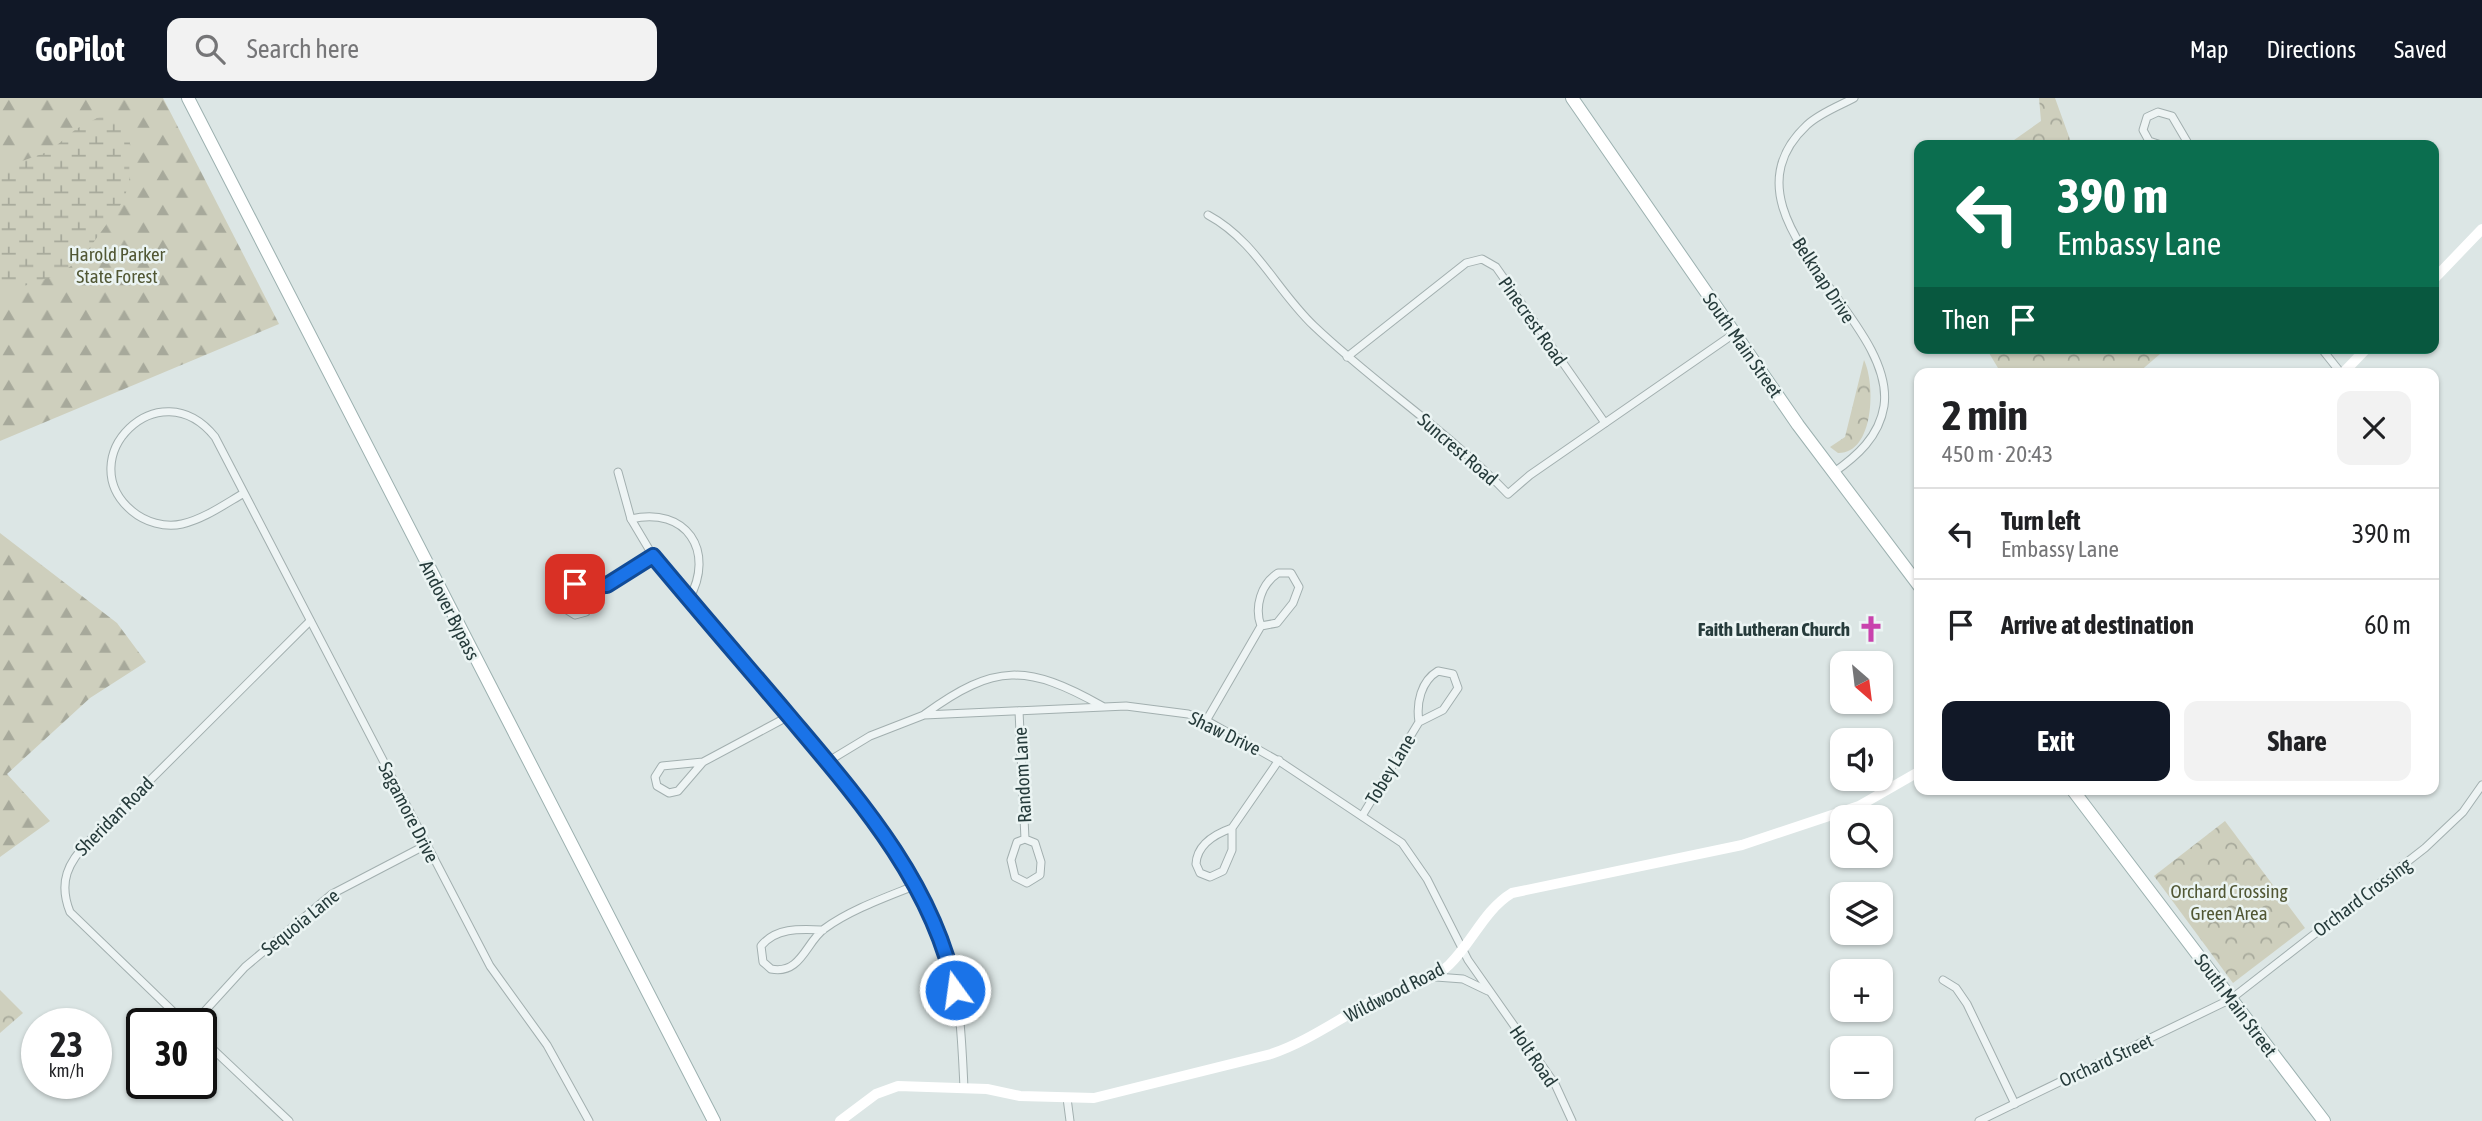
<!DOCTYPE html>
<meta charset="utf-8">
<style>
:root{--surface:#fff;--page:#f2f2f2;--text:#202124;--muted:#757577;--line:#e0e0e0;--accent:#111827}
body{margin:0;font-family:"Asap Condensed",sans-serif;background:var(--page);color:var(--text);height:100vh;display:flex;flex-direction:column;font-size:26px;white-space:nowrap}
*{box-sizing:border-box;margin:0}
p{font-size:23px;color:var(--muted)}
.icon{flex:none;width:38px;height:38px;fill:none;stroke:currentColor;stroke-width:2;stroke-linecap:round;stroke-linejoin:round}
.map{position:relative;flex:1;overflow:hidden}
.details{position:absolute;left:1914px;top:270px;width:525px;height:427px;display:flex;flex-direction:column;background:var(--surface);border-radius:14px;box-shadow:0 2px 5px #0004}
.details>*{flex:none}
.hud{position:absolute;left:1914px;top:42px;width:525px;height:214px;border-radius:14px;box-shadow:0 2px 5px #0004;background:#0b6e4f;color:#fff;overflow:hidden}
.needle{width:46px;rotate:152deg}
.buttons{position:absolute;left:1830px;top:553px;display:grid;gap:14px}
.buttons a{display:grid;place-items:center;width:63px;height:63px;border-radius:14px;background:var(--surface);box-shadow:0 2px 5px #0004;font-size:35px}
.speed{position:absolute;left:21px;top:910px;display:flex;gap:14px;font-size:35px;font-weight:700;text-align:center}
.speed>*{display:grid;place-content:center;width:91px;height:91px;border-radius:50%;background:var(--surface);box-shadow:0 2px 5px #0004;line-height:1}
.speed small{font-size:18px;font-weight:400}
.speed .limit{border:4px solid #111;border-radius:10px;background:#fff;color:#111}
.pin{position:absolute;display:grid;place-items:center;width:60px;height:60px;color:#fff;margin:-30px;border-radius:14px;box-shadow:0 4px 10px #0006}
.me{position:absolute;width:77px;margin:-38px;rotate:346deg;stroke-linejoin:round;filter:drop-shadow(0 0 5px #0008)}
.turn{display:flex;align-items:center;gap:24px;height:147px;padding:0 28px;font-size:32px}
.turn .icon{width:91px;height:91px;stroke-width:2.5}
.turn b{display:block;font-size:49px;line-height:60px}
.then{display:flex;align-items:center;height:66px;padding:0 28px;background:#0003;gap:14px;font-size:26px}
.round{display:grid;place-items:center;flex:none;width:74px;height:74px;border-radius:14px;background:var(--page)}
.headline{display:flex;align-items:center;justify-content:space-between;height:119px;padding:0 28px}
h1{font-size:42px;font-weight:700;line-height:52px}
.cta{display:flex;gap:14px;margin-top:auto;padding:14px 28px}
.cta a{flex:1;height:80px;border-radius:14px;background:var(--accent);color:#fff;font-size:28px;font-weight:700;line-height:80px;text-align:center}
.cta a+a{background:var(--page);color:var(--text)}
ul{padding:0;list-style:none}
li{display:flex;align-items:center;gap:21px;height:91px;padding:0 28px;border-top:2px solid var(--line)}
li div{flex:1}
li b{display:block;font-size:26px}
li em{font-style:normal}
header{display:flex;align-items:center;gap:42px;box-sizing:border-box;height:98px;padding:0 35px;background:var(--accent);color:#fff}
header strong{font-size:33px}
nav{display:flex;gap:38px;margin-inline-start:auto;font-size:24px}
.search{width:490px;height:63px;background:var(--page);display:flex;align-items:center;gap:18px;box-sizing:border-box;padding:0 24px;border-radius:14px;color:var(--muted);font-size:26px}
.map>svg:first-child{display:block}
.forest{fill:url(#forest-firs)}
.wetland{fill:url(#wetland-marsh)}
.park{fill:url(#park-crowns)}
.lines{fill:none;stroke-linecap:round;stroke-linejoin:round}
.street-casing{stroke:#a2afaf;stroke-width:9}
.primary-casing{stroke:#9cb1b0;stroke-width:14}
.street{stroke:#eef4f4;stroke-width:7}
.secondary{stroke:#fff;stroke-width:10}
.primary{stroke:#fff;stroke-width:12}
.route-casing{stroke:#114b97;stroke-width:18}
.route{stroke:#1a73e8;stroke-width:12}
.labels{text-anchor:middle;stroke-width:5;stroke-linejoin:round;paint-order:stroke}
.park-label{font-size:19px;fill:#515734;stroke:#ebf4f3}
.street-label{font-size:19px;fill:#263b3b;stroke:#ebf4f3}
.poi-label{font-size:19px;font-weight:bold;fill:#263b3b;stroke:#ebf4f3;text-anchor:end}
</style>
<header>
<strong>GoPilot</strong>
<div class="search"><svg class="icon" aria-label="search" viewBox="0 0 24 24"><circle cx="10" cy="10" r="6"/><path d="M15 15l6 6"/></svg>Search here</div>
<nav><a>Map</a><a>Directions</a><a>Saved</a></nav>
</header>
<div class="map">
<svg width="2482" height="1023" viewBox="0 0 2482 1023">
<defs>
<pattern id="forest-firs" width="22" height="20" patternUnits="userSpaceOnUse" patternTransform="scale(1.75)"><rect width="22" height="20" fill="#cecfbd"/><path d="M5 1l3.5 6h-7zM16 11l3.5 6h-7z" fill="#a7a99b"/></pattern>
<pattern id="wetland-marsh" width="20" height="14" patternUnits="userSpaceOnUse" patternTransform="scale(1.75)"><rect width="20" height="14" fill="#cecfbd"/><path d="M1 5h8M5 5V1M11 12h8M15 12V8" fill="none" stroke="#a7a99b"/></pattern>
<pattern id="park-crowns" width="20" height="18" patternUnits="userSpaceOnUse" patternTransform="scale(1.75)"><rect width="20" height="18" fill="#cecfbd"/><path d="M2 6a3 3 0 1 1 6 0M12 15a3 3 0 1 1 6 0" fill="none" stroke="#a7a99b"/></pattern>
</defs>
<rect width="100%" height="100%" fill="#dce6e5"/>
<g class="forest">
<path d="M0,0H163L279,226L0,343Z"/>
<path d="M0,435L117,525L146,564L90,600L7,676L50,723L0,759Z"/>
</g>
<path class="wetland" d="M105,16L125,29L130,42L129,83L124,102L83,159L60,176L0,196V71L50,53L76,31Z"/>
<g class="park">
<path d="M2039,0H2055L2072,47H2007L2041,23Z"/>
<path d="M1986,250H2167L2138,275H2001Z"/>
<path d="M1864,262C1876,287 1874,356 1838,355L1830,349L1845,339Z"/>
<path d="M2225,723L2305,830L2233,885L2154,778Z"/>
<path d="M0,892L23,915L0,935Z"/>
</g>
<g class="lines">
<defs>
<g id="street">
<path d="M2161,47L2149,43L2143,32L2147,19L2158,14L2172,18L2189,47"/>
<path d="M1208,117C1256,143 1276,192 1314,228C1376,287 1449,334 1508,396L1530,377L1735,235"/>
<path d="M2321,250L2341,275"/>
<path d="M1347,259L1466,165L1482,161L1496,169L1605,325"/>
<path d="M618,374L631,421L653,458C700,514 747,569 794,625C856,698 923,774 950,869C961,908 962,949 964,990"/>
<path d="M1833,375C1857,358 1879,339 1884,308C1897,218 1710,118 1807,27C1820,15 1839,8 1854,0"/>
<path d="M244,395C225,406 204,421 182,426C165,430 145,424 132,413C70,361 159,269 215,339L490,868L547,947L589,1023"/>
<path d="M631,421C686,408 716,453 689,501"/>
<path d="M607,487H571L561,499L562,509L575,517L586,514L607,487L653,458"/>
<path d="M1019,613L1025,741L1017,744L1011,762L1015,779L1027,785L1040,777L1041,764L1035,745L1025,741"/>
<path d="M925,616C995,565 1027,566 1102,608"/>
<path d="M1206,623L1261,528C1254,509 1261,486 1278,475H1291L1299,489L1293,505L1277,525L1261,528"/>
<path d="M703,664L662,668L655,679L657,688L669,695L678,693L703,664L789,618"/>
<path d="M827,664L870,638L924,617L1126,608L1188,616L1209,624L1282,665L1402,745L1427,781L1468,862L1555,986L1572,1023"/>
<path d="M1362,718L1419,624L1443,612L1458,590L1453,576L1438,573C1421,583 1416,605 1419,624"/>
<path d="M1232,730C1215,736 1197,746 1196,766L1200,775L1210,779L1223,773L1232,752V730L1279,662"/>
<path d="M823,832C801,831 776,829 761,848L763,864L771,871C801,877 806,844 824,831C850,812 884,800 914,788"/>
<path d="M1436,879L1463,881L1488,893"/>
<path d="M1943,882L1956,890L1967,906L2015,1006"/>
<path d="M186,926L70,814C58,784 68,764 89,743L310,523"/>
<path d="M193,926L245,869L332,796L426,747"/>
<path d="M201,940L289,1023"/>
<path d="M1067,1000L1070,1023"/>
<path d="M1979,1023L2231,901L2425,750L2463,714L2482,687"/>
</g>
<g id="primary">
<path d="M188,0L714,1023"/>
<path d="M1572,0L1798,327L1920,489"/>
<path d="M2072,691L2324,1023"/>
</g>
</defs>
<use href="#street" class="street-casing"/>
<use href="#primary" class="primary-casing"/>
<use href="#street" class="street"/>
<g class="secondary">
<path d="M2434,181L2482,131"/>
<path d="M2343,275L2367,250"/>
<path d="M840,1023L876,996L898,988L987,991L1020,998L1094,1000L1271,956C1307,944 1338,921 1371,904C1396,892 1428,887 1449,867C1472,845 1484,812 1512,795L1742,747L1859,708L1920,673"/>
</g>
<use href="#primary" class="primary"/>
</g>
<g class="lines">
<defs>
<path id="route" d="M575,486L607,487L653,458C698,512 743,564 788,617C857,699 933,784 955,892"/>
</defs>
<use href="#route" class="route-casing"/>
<use href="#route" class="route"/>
</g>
<defs>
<symbol id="church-bare" viewBox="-9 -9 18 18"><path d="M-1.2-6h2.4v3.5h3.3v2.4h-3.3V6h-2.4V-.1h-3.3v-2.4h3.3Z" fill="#c942ad" stroke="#ebf4f3" stroke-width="2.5" paint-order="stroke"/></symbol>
</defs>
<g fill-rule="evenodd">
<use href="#church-bare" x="1852" y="512" width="38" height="38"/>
</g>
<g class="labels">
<g class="park-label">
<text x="117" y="163">Harold Parker<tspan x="117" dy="22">State Forest</tspan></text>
<text x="2229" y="800">Orchard Crossing<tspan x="2229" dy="22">Green Area</tspan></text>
</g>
<g class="street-label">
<text transform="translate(1824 182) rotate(57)" y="7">Belknap Drive</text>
<text transform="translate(1533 223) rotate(55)" y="7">Pinecrest Road</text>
<text transform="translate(1743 247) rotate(55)" y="7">South Main Street</text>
<text transform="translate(1458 351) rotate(41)" y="7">Suncrest Road</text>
<text transform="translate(450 512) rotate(63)" y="7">Andover Bypass</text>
<text transform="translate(1225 635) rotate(26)" y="7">Shaw Drive</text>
<text transform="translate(1390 671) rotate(-59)" y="7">Tobey Lane</text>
<text transform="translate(1022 677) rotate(-93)" y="7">Random Lane</text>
<text transform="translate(409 714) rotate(63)" y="7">Sagamore Drive</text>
<text transform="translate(114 718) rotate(-45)" y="7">Sheridan Road</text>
<text transform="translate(2362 799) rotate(-37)" y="7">Orchard Crossing</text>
<text transform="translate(300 824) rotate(-39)" y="7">Sequoia Lane</text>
<text transform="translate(1394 894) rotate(-27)" y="7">Wildwood Road</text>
<text transform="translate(2236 907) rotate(53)" y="7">South Main Street</text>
<text transform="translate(1534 958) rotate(56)" y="7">Holt Road</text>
<text transform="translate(2106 962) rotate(-25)" y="7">Orchard Street</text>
</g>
<g class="poi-label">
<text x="1850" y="538">Faith Lutheran Church</text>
</g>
</g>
</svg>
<div class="buttons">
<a><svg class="needle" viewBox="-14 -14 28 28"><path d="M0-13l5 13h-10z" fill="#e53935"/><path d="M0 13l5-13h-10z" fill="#757577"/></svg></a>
<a><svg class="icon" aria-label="sound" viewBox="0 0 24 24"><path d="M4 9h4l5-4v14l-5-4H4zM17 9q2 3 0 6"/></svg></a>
<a><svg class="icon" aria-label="search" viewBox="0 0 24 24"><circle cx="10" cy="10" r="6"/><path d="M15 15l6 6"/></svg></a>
<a><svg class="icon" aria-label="layers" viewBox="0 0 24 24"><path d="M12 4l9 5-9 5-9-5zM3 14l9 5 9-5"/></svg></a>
<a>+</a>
<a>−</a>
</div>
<div class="speed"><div>23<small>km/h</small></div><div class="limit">30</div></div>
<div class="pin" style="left:575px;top:486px;background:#d93025"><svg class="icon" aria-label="arrive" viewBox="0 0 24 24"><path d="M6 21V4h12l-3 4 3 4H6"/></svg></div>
<svg class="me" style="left:955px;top:892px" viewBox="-20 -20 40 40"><circle r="17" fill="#1a73e8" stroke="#fff" stroke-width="3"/><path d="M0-11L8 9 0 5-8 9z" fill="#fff"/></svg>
<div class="hud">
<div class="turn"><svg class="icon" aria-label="left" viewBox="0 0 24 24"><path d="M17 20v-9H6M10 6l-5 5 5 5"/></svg><div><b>390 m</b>Embassy Lane</div></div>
<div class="then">Then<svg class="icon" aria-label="arrive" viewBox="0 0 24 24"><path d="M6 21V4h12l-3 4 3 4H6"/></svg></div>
</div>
<section class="details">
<div class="headline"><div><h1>2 min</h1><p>450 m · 20:43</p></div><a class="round"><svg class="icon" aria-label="close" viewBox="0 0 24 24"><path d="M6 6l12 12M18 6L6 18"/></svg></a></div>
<ul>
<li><svg class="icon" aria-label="left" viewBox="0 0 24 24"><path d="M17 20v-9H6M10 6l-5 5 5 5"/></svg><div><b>Turn left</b><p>Embassy Lane</p></div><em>390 m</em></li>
<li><svg class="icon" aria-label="arrive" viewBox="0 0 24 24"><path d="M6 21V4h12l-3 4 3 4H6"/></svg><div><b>Arrive at destination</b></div><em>60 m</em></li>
</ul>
<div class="cta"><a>Exit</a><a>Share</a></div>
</section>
</div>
